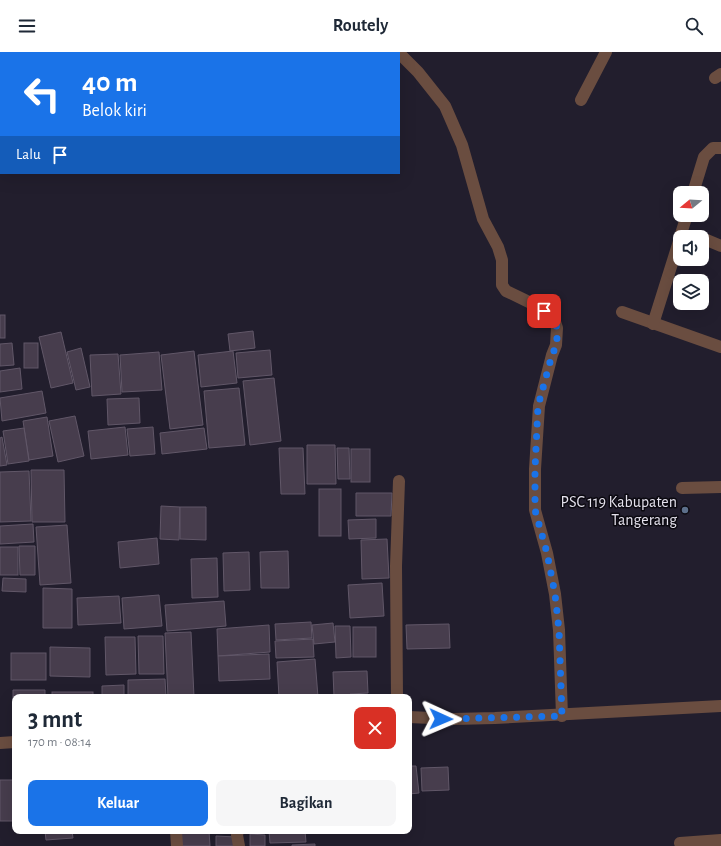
<!DOCTYPE html>
<html lang="id">
<meta charset="utf-8">
<style>
:root{--surface:#fff;--page:#f6f6f7;--text:#1f2937;--muted:#747a83;--accent:#1a73e8}
body{margin:0;font-family:"Alegreya Sans",sans-serif;background:var(--page);color:var(--text);height:100vh;display:flex;flex-direction:column;font-size:15px;white-space:nowrap}
*{box-sizing:border-box;margin:0}
p{font-size:13px;color:var(--muted)}
.icon{flex:none;width:22px;height:22px;fill:none;stroke:currentColor;stroke-width:2;stroke-linecap:round;stroke-linejoin:round}
.map{position:relative;flex:1;overflow:hidden}
.sheet{position:absolute;left:12px;top:642px;width:400px;height:140px;display:flex;flex-direction:column;background:var(--surface);border-radius:8px;box-shadow:0 4px 16px #0002}
.sheet>*{flex:none}
.top-card{position:absolute;left:0px;top:0px;width:400px;height:122px;box-shadow:0 4px 16px #0002;background:#1a73e8;color:#fff;overflow:hidden}
.needle{width:26px;rotate:252deg}
.buttons{position:absolute;left:673px;top:134px;display:grid;gap:8px}
.buttons a{display:grid;place-items:center;width:36px;height:36px;border-radius:8px;background:var(--surface);box-shadow:0 4px 16px #0002;font-size:20px}
.pin{position:absolute;display:grid;place-items:center;width:34px;height:34px;color:#fff;margin:-17px;border-radius:8px;box-shadow:0 2px 6px #0006}
.me{position:absolute;width:44px;margin:-22px;rotate:91deg;stroke-linejoin:round;filter:drop-shadow(0 0 3px #0008)}
.turn{display:flex;align-items:center;gap:14px;height:84px;padding:0 16px;font-size:18px}
.turn .icon{width:52px;height:52px;stroke-width:2.5}
.turn b{display:block;font-size:28px;line-height:34px}
.then{display:flex;align-items:center;height:38px;padding:0 16px;background:#0003;gap:8px;font-size:15px}
.round{display:grid;place-items:center;flex:none;width:42px;height:42px;border-radius:8px;background:var(--page)}
.head{display:flex;align-items:center;justify-content:space-between;height:68px;padding:0 16px}
h1{font-size:24px;font-weight:700;line-height:30px}
.action{display:flex;gap:8px;margin-top:auto;padding:8px 16px}
.action a{flex:1;height:46px;border-radius:8px;background:var(--accent);color:#fff;font-size:16px;font-weight:700;line-height:46px;text-align:center}
.action a+a{background:var(--page);color:var(--text)}
header{display:flex;justify-content:space-between;align-items:center;height:52px;padding:0 16px;background:var(--surface);font-size:18px;font-weight:700}
.map>svg:first-child{display:block}
.building{fill:#473d4d;stroke:#615768}
.lines{fill:none;stroke-linecap:round;stroke-linejoin:round}
.minor{stroke:#6a4d40;stroke-width:12}
.route{stroke:#1a73e8;stroke-width:7;stroke-dasharray:0 12.6}
.service-dot{fill:#5c6f8a;stroke:#0b0910;stroke-width:1.5}
.labels{text-anchor:middle;stroke-width:3;stroke-linejoin:round;paint-order:stroke}
.poi-label{font-size:16px;fill:#e4e1ec;stroke:#0b0910;text-anchor:end}
</style>
<header><svg class="icon" aria-label="menu" viewBox="0 0 24 24"><path d="M4 6h16M4 12h16M4 18h16"/></svg>Routely<svg class="icon" aria-label="search" viewBox="0 0 24 24"><circle cx="10" cy="10" r="6"/><path d="M15 15l6 6"/></svg></header>
<div class="map">
<svg width="721" height="794" viewBox="0 0 721 794">
<rect width="100%" height="100%" fill="#221e2d"/>
<g class="building">
<rect x="0" y="263" width="5" height="23"/>
<path d="M253,279L255,296L230,299L228,282Z"/>
<path d="M61,280L73,331L51,336L39,285Z"/>
<path d="M12,291L14,313L0,314V292Z"/>
<rect x="24" y="291" width="14" height="25"/>
<path d="M81,296L90,335L76,338L67,300Z"/>
<path d="M270,298L272,323L238,326L236,301Z"/>
<path d="M194,299L203,373L170,377L161,303Z"/>
<path d="M233,299L237,331L201,335L198,303Z"/>
<path d="M159,300L162,338L122,340L120,303Z"/>
<path d="M118,302L121,342L92,344L90,303Z"/>
<path d="M20,316L22,337L0,340V319Z"/>
<path d="M274,326L281,389L250,393L243,329Z"/>
<path d="M239,336L245,393L209,396L204,339Z"/>
<path d="M42,339L46,361L2,369L0,346Z"/>
<path d="M139,346L140,371L108,373L107,347Z"/>
<path d="M75,364L84,404L58,410L49,369Z"/>
<path d="M47,365L53,404L29,408L23,369Z"/>
<path d="M125,375L128,403L91,407L88,379Z"/>
<path d="M153,375L155,402L130,404L127,377Z"/>
<path d="M24,376L29,409L8,412L3,379Z"/>
<path d="M204,376L207,397L162,402L160,381Z"/>
<path d="M2,385L7,413L0,414V386Z"/>
<path d="M307,393H335L336,432H307Z"/>
<path d="M279,396H303L305,442H281Z"/>
<path d="M337,396H349L350,427H338Z"/>
<rect x="351" y="397" width="19" height="33"/>
<path d="M31,418H64L65,470H32Z"/>
<path d="M29,419L31,469L0,470V420Z"/>
<rect x="319" y="437" width="22" height="47"/>
<path d="M356,441H392L391,464H356Z"/>
<path d="M161,454L180,455L179,488L160,487Z"/>
<path d="M180,455H206V488L180,487Z"/>
<path d="M376,467V486L349,487L348,468Z"/>
<path d="M33,472L34,490L0,492V474Z"/>
<path d="M67,473L71,531L40,533L36,475Z"/>
<path d="M157,486L159,512L120,516L118,490Z"/>
<path d="M387,487L389,526L362,527L361,488Z"/>
<path d="M19,494H35V523H20Z"/>
<rect x="0" y="495" width="18" height="28"/>
<path d="M288,499L289,536H261L260,500Z"/>
<path d="M249,500L250,538L224,539L223,501Z"/>
<path d="M217,506L218,545L192,546L191,507Z"/>
<path d="M3,526L26,527V540L2,539Z"/>
<path d="M382,531L384,564L350,566L348,533Z"/>
<path d="M43,536L72,537V576H43Z"/>
<path d="M159,543L162,574L124,577L122,546Z"/>
<path d="M119,544L121,571L78,573L77,546Z"/>
<path d="M224,549L226,574L167,579L165,553Z"/>
<path d="M311,570L312,586L276,588L275,572Z"/>
<path d="M333,571L335,590L314,592L312,573Z"/>
<path d="M449,572L450,596L407,597L406,573Z"/>
<path d="M269,573L270,600L218,604L217,577Z"/>
<path d="M335,574H350L351,605L336,606Z"/>
<rect x="353" y="575" width="23" height="30"/>
<path d="M191,580L194,645H168L165,581Z"/>
<path d="M138,584H163L164,622H139Z"/>
<path d="M105,585H135L136,622L106,623Z"/>
<path d="M313,587L314,605L276,606L275,589Z"/>
<path d="M50,595L90,596V625L50,624Z"/>
<rect x="11" y="601" width="35" height="27"/>
<path d="M269,602L270,627L219,629L218,604Z"/>
<path d="M315,607L318,645H279L277,610Z"/>
<path d="M367,619L368,641L350,642V645H334L333,620Z"/>
<path d="M165,627L166,645H128V628Z"/>
<path d="M124,633V645H102V634Z"/>
<path d="M13,638H45V645H15V670H13Z"/>
<rect x="52" y="640" width="41" height="5"/>
<path d="M409,714H416L419,741L409,742Z"/>
<path d="M448,715L449,738L422,739L421,716Z"/>
<rect x="0" y="728" width="15" height="41"/>
<path d="M45,779H72L73,786L46,788Z"/>
<path d="M140,779H163V781Z"/>
<path d="M181,779H209L210,794H182Z"/>
<path d="M269,779H305L306,790L270,791Z"/>
<path d="M250,782L265,783V794H250Z"/>
<path d="M216,784L236,785V794H216Z"/>
<path d="M315,792V794H292V793Z"/>
</g>
<g class="lines">
<g class="minor">
<path d="M92,0V1"/>
<path d="M398,0L418,20L445,54L462,93L483,167L498,195L502,208V233L506,239L533,252L554,267L557,276L556,293L552,303L539,354L535,417V458L547,501L555,542L559,578L562,664"/>
<path d="M715,26L721,22"/>
<path d="M581,48L606,0"/>
<path d="M693,141L704,105L713,96H721"/>
<path d="M680,185L687,163"/>
<path d="M702,186L721,194"/>
<path d="M622,260L721,295"/>
<path d="M653,272L680,186"/>
<path d="M682,436L721,435"/>
<path d="M397,645L396,514L399,429"/>
<path d="M409,665L453,667L495,666L721,654"/>
<path d="M0,691L15,690"/>
<path d="M176,779L177,794"/>
<path d="M238,779L237,783L239,794"/>
<path d="M680,791L721,788"/>
</g>
</g>
<g class="lines">
<path class="route" d="M441,667L562,664L559,578L555,542L547,501L535,458V417L538,354L552,303L556,294L557,286V276L554,267L544,259"/>
</g>
<circle class="service-dot" cx="685" cy="458" r="4"/>
<g class="labels">
<g class="poi-label">
<text x="677" y="455">PSC 119 Kabupaten<tspan x="677" dy="18">Tangerang</tspan></text>
</g>
</g>
</svg>
<div class="buttons">
<a><svg class="needle" viewBox="-14 -14 28 28"><path d="M0-13l5 13h-10z" fill="#e53935"/><path d="M0 13l5-13h-10z" fill="#747a83"/></svg></a>
<a><svg class="icon" aria-label="sound" viewBox="0 0 24 24"><path d="M4 9h4l5-4v14l-5-4H4zM17 9q2 3 0 6"/></svg></a>
<a><svg class="icon" aria-label="layers" viewBox="0 0 24 24"><path d="M12 4l9 5-9 5-9-5zM3 14l9 5 9-5"/></svg></a>
</div>
<div class="pin" style="left:544px;top:259px;background:#d93025"><svg class="icon" aria-label="arrive" viewBox="0 0 24 24"><path d="M6 21V4h12l-3 4 3 4H6"/></svg></div>
<svg class="me" style="left:441px;top:667px" viewBox="-20 -20 40 40"><path d="M0-17L14 15 0 8-14 15z" fill="#1a73e8" stroke="#fff" stroke-width="4"/></svg>
<div class="top-card">
<div class="turn"><svg class="icon" aria-label="left" viewBox="0 0 24 24"><path d="M17 20v-9H6M10 6l-5 5 5 5"/></svg><div><b>40 m</b>Belok kiri</div></div>
<div class="then">Lalu<svg class="icon" aria-label="arrive" viewBox="0 0 24 24"><path d="M6 21V4h12l-3 4 3 4H6"/></svg></div>
</div>
<section class="sheet">
<div class="head"><div><h1>3 mnt</h1><p>170 m · 08:14</p></div><a class="round" style="background:#d93025;color:#fff"><svg class="icon" aria-label="close" viewBox="0 0 24 24"><path d="M6 6l12 12M18 6L6 18"/></svg></a></div>
<div class="action"><a>Keluar</a><a>Bagikan</a></div>
</section>
</div>
